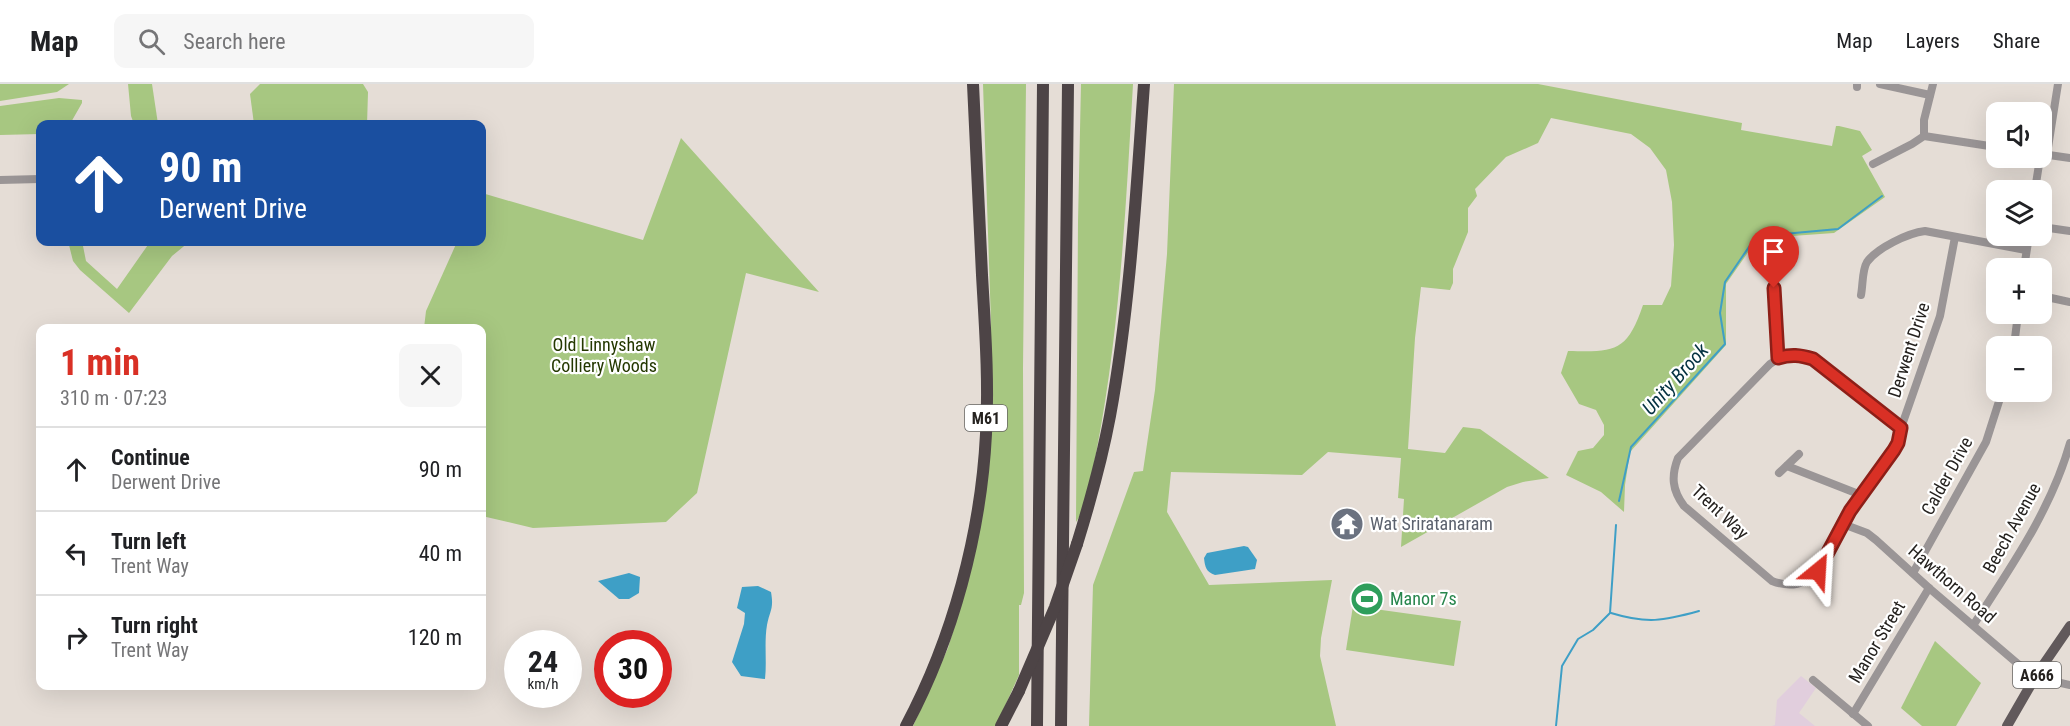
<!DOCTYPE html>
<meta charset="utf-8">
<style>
:root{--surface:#fff;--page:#f6f6f6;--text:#202124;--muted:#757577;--line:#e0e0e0;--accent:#d93025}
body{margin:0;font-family:"Roboto Condensed",sans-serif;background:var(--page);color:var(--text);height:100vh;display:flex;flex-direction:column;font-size:22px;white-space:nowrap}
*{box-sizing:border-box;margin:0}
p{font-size:20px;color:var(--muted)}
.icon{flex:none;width:33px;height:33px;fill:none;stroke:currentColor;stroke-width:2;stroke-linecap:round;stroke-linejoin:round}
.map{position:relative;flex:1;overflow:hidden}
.sheet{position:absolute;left:36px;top:240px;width:450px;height:366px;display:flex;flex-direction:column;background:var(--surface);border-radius:12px;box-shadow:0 6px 24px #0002}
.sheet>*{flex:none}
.top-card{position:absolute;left:36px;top:36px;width:450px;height:126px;border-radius:12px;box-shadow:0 6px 24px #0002;background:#1a4fa0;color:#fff;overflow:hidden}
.tools{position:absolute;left:1986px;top:18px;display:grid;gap:12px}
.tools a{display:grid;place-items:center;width:66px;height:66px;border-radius:12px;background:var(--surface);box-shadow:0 6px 24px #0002;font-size:30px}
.speed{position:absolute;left:504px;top:546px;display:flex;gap:12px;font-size:30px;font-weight:700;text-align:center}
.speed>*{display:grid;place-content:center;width:78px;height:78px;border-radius:50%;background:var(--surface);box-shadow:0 6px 24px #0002;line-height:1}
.speed small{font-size:15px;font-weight:400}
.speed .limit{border:9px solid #d22;background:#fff;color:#111}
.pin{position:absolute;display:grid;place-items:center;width:51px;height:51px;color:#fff;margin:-62px -26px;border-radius:50% 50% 50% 0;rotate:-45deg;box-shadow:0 0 6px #0007}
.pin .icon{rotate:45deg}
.me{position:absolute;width:66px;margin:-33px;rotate:27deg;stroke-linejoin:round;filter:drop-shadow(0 0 4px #0008)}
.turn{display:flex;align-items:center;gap:21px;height:126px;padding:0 24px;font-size:27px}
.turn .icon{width:78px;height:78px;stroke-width:2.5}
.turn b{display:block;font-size:42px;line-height:51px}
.round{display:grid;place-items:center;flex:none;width:63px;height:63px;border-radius:12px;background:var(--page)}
.head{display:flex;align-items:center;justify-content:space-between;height:102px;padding:0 24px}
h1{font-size:36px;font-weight:700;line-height:45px;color:var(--accent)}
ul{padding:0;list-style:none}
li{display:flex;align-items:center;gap:18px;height:84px;padding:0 24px;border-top:2px solid var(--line)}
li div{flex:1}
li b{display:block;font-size:22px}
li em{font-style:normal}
header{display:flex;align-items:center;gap:36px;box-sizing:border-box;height:84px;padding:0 30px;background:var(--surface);border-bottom:2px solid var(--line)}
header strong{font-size:28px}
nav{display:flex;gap:33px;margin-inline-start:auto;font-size:21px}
.search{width:420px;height:54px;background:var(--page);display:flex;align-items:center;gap:15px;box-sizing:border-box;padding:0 21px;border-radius:12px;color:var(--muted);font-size:22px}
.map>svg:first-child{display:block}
.education{fill:#e1cedd}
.green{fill:#a7c781}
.water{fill:#3e9fc6}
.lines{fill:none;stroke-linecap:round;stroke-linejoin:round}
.stream{stroke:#3e9fc6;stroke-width:2}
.minor{stroke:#9a9596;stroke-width:8}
.major{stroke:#61595b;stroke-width:10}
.highway{stroke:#4d4446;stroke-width:12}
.highway-bridge{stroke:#4d4446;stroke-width:12}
.route-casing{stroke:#8d1f18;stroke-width:15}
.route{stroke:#d93025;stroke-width:10}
.labels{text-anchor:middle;stroke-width:4.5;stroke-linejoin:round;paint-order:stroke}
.shield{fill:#fff;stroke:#666462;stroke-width:1.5}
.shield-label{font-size:16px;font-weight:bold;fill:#25221f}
.park-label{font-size:18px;fill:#243800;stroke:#fff}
.street-label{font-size:18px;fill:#25221f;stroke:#fff}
.worship-label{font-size:18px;fill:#5b616d;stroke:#fff;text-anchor:start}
.leisure-label{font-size:18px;fill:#27864d;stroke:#fff;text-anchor:start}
.water-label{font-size:20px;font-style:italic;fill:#043141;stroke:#fff}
</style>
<header>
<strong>Map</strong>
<div class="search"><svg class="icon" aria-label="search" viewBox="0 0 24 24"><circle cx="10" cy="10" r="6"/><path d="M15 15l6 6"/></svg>Search here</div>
<nav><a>Map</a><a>Layers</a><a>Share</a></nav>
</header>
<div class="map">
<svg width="2070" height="642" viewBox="0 0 2070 642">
<rect width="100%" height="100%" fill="#e5ddd6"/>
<path class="education" d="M1801,592L1816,604L1799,629L1815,642H1772L1775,641L1777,616Z"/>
<g class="green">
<path d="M0,0H69L57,8L0,17Z"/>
<path d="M128,0H152L158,40H134L131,32Z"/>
<path d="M260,0H363L368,8L367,40H254L250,10Z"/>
<path d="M983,0H1026L1023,285L1024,509L1021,521H1019V591L996,642H913L948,564L970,490L991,332V239Z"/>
<path d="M1081,0H1133C1126,122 1120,244 1097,364C1094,381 1085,427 1076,438L1078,138Z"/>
<path d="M1174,0H1538L1742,39L1741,46L1832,62L1836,42H1839L1860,47L1872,66L1862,72L1885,113L1834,149L1762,154L1751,164L1726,200V261L1630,368L1625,401L1624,428L1601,408L1566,391L1578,367L1593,364L1604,351V341L1596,326L1579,320L1561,289L1568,267C1614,268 1627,269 1643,221H1662L1671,202L1674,161L1672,118L1666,86L1650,64L1631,50L1551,34L1538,59L1506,73L1475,105L1477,112L1468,124V148L1453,185V199L1450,206L1421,203L1415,254L1408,365L1445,369L1463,343L1480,345L1549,394L1523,398L1507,403L1401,463L1404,415L1398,414L1401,374L1328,368L1302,391L1171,388L1167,428L1209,501L1332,496L1321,554L1320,572L1336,642H1089L1093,501L1134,388L1143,387L1155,306L1167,170Z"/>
<path d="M59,14L82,16V19L70,40H40V50L0,51V22Z"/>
<path d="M681,54L819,208L746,189L697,409L666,438L533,444L482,432V244H424L426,227L457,158H482V109L643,156Z"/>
<path d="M150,158H189L172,172L129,229L80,186L73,177L69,161L83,162L86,177L117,205Z"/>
<path d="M1353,522L1461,537L1454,582L1346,566Z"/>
<path d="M1935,557L1981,599L1956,642H1922L1901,624Z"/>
</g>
<g class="water">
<path d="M1244,462L1248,463L1257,476L1255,485L1215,491C1206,488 1205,483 1204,474L1207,469Z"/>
<path d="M629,489L640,493L639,509L629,515H619L598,497Z"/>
<path d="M758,502L771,508C774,525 770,526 767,541C764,558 767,578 765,595L741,592L732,578L744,540L745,529L737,524L742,503Z"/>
</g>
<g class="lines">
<g class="stream">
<path d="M1619,417L1631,363L1725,260L1720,229L1725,198L1753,157L1760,152L1838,145L1882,112"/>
<path d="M1611,529C1647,540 1663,537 1699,527"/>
<path d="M1556,642L1562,582L1578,555L1593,546L1610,529L1616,441"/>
</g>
<g class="minor">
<path d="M1880,0L1930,11"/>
<path d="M1857,3V0"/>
<path d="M1924,52V36L1933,0"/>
<path d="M2042,70L2070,74"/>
<path d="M2047,70L2058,0"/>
<path d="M1873,80L1912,60L1924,52L1996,63"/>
<path d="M0,96L40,95"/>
<path d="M2035,106L2040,74"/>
<path d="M2042,143L2070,147"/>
<path d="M2024,184L2029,152"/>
<path d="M1774,203L1778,274"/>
<path d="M1861,211C1863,201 1862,186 1867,178C1877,164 1908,149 1925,147L2026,166"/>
<path d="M2042,212L2070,218"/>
<path d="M2014,262L2018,230"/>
<path d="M1901,344L1813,275C1797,270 1784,270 1770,280L1678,374C1671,392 1672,406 1684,422L1772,497C1790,504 1805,501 1818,487L1850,427L1894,366L1898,359L1901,344L1940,232L1955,153"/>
<path d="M1787,382L1861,411"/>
<path d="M1779,389L1799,370"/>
<path d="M1843,440L1867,449L1876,456L1929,504L2018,580L2037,590"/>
<path d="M1913,489L1986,358L2002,308"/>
<path d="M1974,540C2011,483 2051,426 2070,359"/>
<path d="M2035,593L2070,601"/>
<path d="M1813,596L1868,642"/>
<path d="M1853,630L1929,504"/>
</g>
<path class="major" d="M2007,642L2037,590L2070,542"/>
<g class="highway">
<path d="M1077,460C1090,418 1102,375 1110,332C1130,222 1136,111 1144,0"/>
<path d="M906,642C953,554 981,449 986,350C989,297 985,244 982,191C979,127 976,64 973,0"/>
<path d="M1001,642L1019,607"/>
<path d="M1037,642L1043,0"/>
<path d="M1061,642L1068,0"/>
</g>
<path class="highway-bridge" d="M1019,607L1055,523L1077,460"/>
</g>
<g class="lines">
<defs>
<path id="route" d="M1774,204L1778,274C1791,270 1800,271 1813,275L1901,344L1898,359L1894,366L1850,427L1818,487"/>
</defs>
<use href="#route" class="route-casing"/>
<use href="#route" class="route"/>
</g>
<defs>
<symbol id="temple-disc" viewBox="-11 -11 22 22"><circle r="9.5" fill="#6b7280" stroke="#fff"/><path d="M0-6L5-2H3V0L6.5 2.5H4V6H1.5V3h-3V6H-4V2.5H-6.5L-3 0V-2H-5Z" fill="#fff"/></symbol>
<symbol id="stadium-disc" viewBox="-11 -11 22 22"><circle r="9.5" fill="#2e9e5b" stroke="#fff"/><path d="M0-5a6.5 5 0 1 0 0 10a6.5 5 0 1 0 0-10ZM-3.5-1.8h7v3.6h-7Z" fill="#fff"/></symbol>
</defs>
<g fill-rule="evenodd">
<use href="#temple-disc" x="1328" y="421" width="38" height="38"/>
<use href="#stadium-disc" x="1348" y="496" width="38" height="38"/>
</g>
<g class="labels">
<g class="shield">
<rect x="965" y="321" width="42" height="26" rx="4.5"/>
<rect x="2013" y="578" width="48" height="26" rx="4.5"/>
</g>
<g class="shield-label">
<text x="986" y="340">M61</text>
<text x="2037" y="597">A666</text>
</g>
<g class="park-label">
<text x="604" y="267">Old Linnyshaw<tspan x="604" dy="21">Colliery Woods</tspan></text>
</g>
<g class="street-label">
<text transform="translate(1909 266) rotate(-72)" y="6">Derwent Drive</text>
<text transform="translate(1947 392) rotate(-61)" y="6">Calder Drive</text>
<text transform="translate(1720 428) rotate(43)" y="6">Trent Way</text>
<text transform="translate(2012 444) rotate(-61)" y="6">Beech Avenue</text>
<text transform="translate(1952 500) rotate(41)" y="6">Hawthorn Road</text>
<text transform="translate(1877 558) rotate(-59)" y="6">Manor Street</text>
</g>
<g class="worship-label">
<text x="1370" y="446">Wat Sriratanaram</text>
</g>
<g class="leisure-label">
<text x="1390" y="521">Manor 7s</text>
</g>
<g class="water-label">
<text transform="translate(1675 295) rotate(-48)" y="7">Unity Brook</text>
</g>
</g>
</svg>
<div class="tools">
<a><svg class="icon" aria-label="sound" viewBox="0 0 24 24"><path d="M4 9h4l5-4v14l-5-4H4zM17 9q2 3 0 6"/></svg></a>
<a><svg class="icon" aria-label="layers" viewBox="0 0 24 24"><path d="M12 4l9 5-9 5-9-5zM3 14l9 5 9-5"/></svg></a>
<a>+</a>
<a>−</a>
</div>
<div class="speed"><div>24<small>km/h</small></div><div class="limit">30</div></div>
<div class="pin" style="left:1774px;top:204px;background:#d93025"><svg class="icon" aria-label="arrive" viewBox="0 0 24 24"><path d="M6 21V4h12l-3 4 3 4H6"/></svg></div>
<svg class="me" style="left:1818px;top:487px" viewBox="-20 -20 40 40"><path d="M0-17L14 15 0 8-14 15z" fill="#d93025" stroke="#fff" stroke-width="4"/></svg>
<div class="top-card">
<div class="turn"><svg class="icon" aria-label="ahead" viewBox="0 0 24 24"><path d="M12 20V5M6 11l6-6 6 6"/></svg><div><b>90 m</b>Derwent Drive</div></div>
</div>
<section class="sheet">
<div class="head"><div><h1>1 min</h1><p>310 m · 07:23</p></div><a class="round"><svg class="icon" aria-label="close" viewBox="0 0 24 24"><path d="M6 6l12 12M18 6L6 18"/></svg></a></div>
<ul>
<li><svg class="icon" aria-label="ahead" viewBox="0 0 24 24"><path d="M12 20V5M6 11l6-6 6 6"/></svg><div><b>Continue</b><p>Derwent Drive</p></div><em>90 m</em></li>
<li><svg class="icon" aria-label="left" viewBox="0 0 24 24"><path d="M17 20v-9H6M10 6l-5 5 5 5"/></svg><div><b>Turn left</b><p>Trent Way</p></div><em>40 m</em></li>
<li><svg class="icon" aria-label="right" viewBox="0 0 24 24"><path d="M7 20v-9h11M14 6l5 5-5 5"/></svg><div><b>Turn right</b><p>Trent Way</p></div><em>120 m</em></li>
</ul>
</section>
</div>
